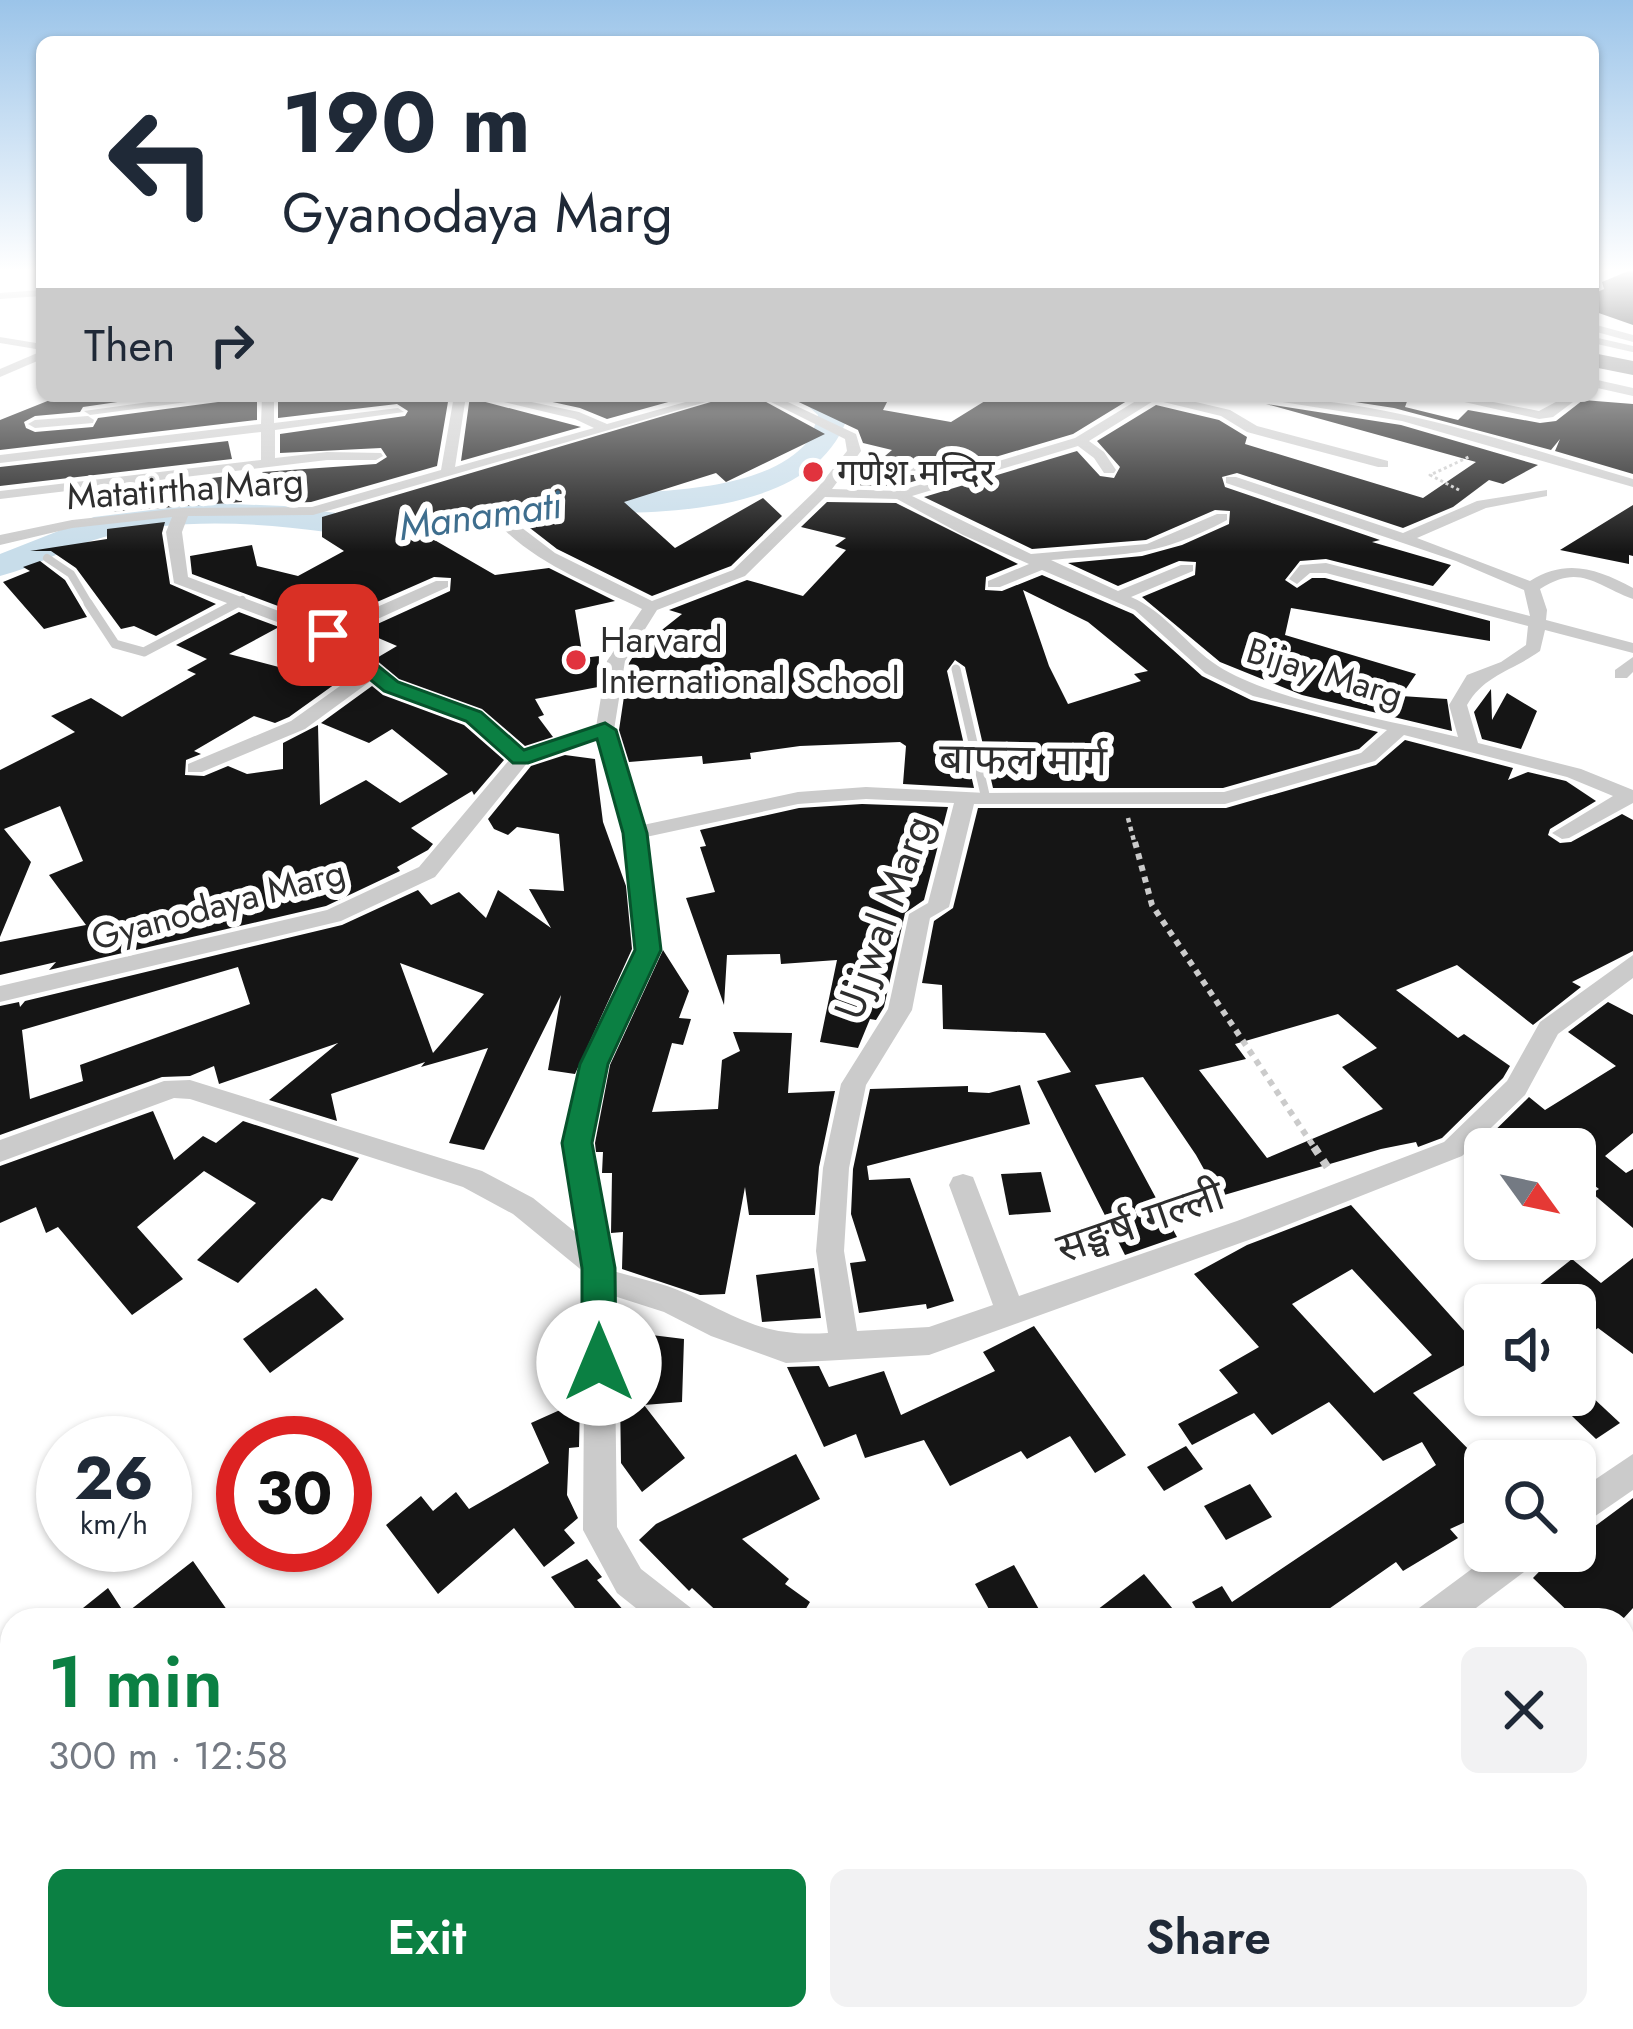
<!DOCTYPE html>
<meta charset="utf-8">
<style>
:root{--surface:#fff;--page:#f2f2f3;--text:#1f2937;--muted:#747a83;--accent:#0b8043}
body{margin:0;font-family:Jost,"Noto Sans Devanagari",sans-serif;background:var(--page);color:var(--text);height:100vh;display:flex;flex-direction:column;font-size:45px;white-space:nowrap}
*{box-sizing:border-box;margin:0}
p{font-size:39px;color:var(--muted)}
.icon{flex:none;width:66px;height:66px;fill:none;stroke:currentColor;stroke-width:2;stroke-linecap:round;stroke-linejoin:round}
.map{position:relative;flex:1;overflow:hidden}
.drawer{position:absolute;left:0px;top:1608px;width:1635px;height:423px;display:flex;flex-direction:column;background:var(--surface);border-radius:36px 36px 0 0;box-shadow:0 3px 9px #0004}
.drawer>*{flex:none}
.guide{position:absolute;left:36px;top:36px;width:1563px;height:366px;border-radius:18px;box-shadow:0 3px 9px #0004;background:#fff;color:var(--text);overflow:hidden}
.needle{width:78px;rotate:123deg}
.controls{position:absolute;left:1464px;top:1128px;display:grid;gap:24px}
.controls a{display:grid;place-items:center;width:132px;height:132px;border-radius:18px;background:var(--surface);box-shadow:0 3px 9px #0004;font-size:60px}
.speed{position:absolute;left:36px;top:1416px;display:flex;gap:24px;font-size:60px;font-weight:700;text-align:center}
.speed>*{display:grid;place-content:center;width:156px;height:156px;border-radius:50%;background:var(--surface);box-shadow:0 3px 9px #0004;line-height:1}
.speed small{font-size:30px;font-weight:400}
.speed .limit{border:18px solid #d22;background:#fff;color:#111}
.pin{position:absolute;display:grid;place-items:center;width:102px;height:102px;color:#fff;margin:-51px;border-radius:24px;box-shadow:0 6px 18px #0006}
.me{position:absolute;width:132px;margin:-66px;rotate:0deg;stroke-linejoin:round;filter:drop-shadow(0 0 9px #0008)}
.turn{display:flex;align-items:center;gap:42px;height:252px;padding:0 48px;font-size:54px}
.turn .icon{width:156px;height:156px;stroke-width:2.5}
.turn b{display:block;font-size:84px;line-height:102px}
.then{display:flex;align-items:center;height:114px;padding:0 48px;background:#0003;gap:24px;font-size:45px}
.round{display:grid;place-items:center;flex:none;width:126px;height:126px;border-radius:18px;background:var(--page)}
.summary{display:flex;align-items:center;justify-content:space-between;height:204px;padding:0 48px}
h1{font-size:72px;font-weight:600;line-height:90px;color:var(--accent)}
.primary-button{display:flex;gap:24px;margin-top:auto;padding:24px 48px}
.primary-button a{flex:1;height:138px;border-radius:18px;background:var(--accent);color:#fff;font-size:48px;font-weight:600;line-height:138px;text-align:center}
.primary-button a+a{background:var(--page);color:var(--text)}
.map>svg:first-child{display:block}
.green{fill:#e4ebdb}
.lines{fill:none;stroke-linecap:round;stroke-linejoin:round}
.river{fill:#c8ddea;fill-rule:evenodd}
.building{fill:#151515;fill-rule:evenodd}
.path-far3{stroke:#cbcbcb;stroke-width:3;stroke-dasharray:3 3;stroke-linecap:butt}
.path-far2{stroke:#cbcbcb;stroke-width:4.5;stroke-dasharray:4.5 4.5;stroke-linecap:butt}
.path-far1{stroke:#cbcbcb;stroke-width:6;stroke-dasharray:6 6;stroke-linecap:butt}
.path{stroke:#cbcbcb;stroke-width:8;stroke-dasharray:8 8;stroke-linecap:butt}
.lane-far2{stroke:#cbcbcb;stroke-width:6}
.lane-far1{stroke:#cbcbcb;stroke-width:8}
.lane{stroke:#cbcbcb;stroke-width:9}
.street{fill:#cbcbcb;fill-rule:evenodd}
.secondary{fill:#b8b8b8;fill-rule:evenodd}
.highway{fill:#959595;fill-rule:evenodd}
.route{fill:#0b8043;stroke:#07532c;stroke-width:3}
.poi-dot{fill:#e1333e;stroke:#fff;stroke-width:4.5}
.labels{text-anchor:middle;stroke-width:12;stroke-linejoin:round;paint-order:stroke}
.far-poi-label{font-size:36px;fill:#2e2e2e;stroke:#fff;text-anchor:start}
.far-street-label{font-size:36px;fill:#2e2e2e;stroke:#fff}
.far-water-label{font-size:39px;font-style:italic;fill:#3e6e8e;stroke:#fff}
.street-label{font-size:42px;fill:#2e2e2e;stroke:#fff}
</style>
<div class="map">
<svg width="1633" height="2029" viewBox="0 0 1633 2029">
<rect width="100%" height="100%" fill="#fff"/>
<path class="green" d="M151,2019H382L372,2029H140Z"/>
<g class="lines">
<g class="river">
<path d="M797,396H831L849,413C815,523 642,512 548,514L536,511L531,504L536,497L548,494C616,492 761,500 808,441C813,435 815,423 818,415Z"/>
<path d="M208,503L284,506L411,523L416,531L411,539L398,542C302,528 199,511 104,537C68,546 37,567 0,576V554L94,517Z"/>
</g>
</g>
<g class="building">
<path d="M1633,269V325L1593,311V294L1604,289L1602,282Z"/>
<path d="M60,396H159L83,407L80,412L35,416L24,422L26,428L35,432L93,427L98,418L233,400L236,396H257V420L0,450V420Z"/>
<path d="M278,396H449L437,466L311,502L290,503L262,472L376,464L387,457L381,448L280,453V434L405,416L408,411L397,404L278,418Z"/>
<path d="M470,396L478,400L581,427L461,461Z"/>
<path d="M525,396H690L607,419L580,408Z"/>
<path d="M731,396H755L825,434L726,482L716,473L624,502L675,548L763,498L782,516L731,566L652,596L557,549L508,511L489,515L492,523L431,538L495,575L549,568L615,601L575,610L583,658L599,656L598,687L535,699L544,715L538,717L553,737L525,746L482,709L399,679L375,659L397,646L362,631L450,591L451,578L434,577L336,620L312,610L302,615L192,574L190,556L252,545L257,566L298,576L344,551L322,537V517Z"/>
<path d="M786,396H890L883,410L951,422L993,396H1135L1073,434L898,486L847,485L864,472L929,476L940,466L929,460L885,456L892,450L863,443L858,430Z"/>
<path d="M1316,396H1409L1405,407L1458,420L1468,410L1540,423L1556,421L1583,400L1633,404V474L1555,451L1560,439L1551,450L1394,408Z"/>
<path d="M1266,404L1401,425L1538,465L1503,484L1489,480L1453,507L1403,528L1237,473L1222,477L1225,487L1380,540L1372,542L1451,565L1433,586L1326,559L1300,561L1285,580L1297,588L1312,578H1325L1490,621V641L1291,608L1285,635L1416,674L1401,696L1447,699L1452,731L1302,695L1220,662L1142,597L1195,575L1196,562L1179,561L1118,586L1068,563L1142,556L1182,545L1229,524L1230,511L1215,510L1146,540L1032,549L924,497L1077,451L1100,476L1114,478L1120,467L1097,441L1156,405L1219,420L1247,437L1245,444L1423,498L1476,462Z"/>
<path d="M228,441L232,459L0,486V467Z"/>
<path d="M236,475L242,502L107,512L106,491Z"/>
<path d="M827,502L896,503L1018,564L986,577L985,590L1002,591L1042,575L1133,614L1202,676L1251,700L1378,732L1359,749L1223,788H993L965,667L955,660L947,671L974,788L903,784L906,746L900,742L800,746L750,753L751,759L703,764L702,756L629,762L619,730L629,663L638,649L682,614L669,610L747,580L803,596L846,550L835,546L846,538L801,527ZM1023,590L1088,622L1148,671L1134,674L1141,681L1068,704L1049,666Z"/>
<path d="M1633,505V556L1629,555V564L1560,550Z"/>
<path d="M165,522L162,533L170,584L216,604L156,636L134,626L121,629L76,568L51,551H30L107,539V529Z"/>
<path d="M40,561L65,580L87,617L44,629L3,582L30,571L23,567Z"/>
<path d="M239,612L279,627L229,654L336,682L349,674L289,717L275,723L254,716L194,751L201,754L186,760L185,775L204,776L228,766L247,774L283,769V743L318,725L320,805L366,780L400,803L448,774L392,729L369,743L321,723L372,686L383,695L464,725L504,760L474,795L472,791L411,828L433,844L428,850L397,867L400,871L326,906L49,970L56,962L0,975V942L86,925L49,875L83,861L60,806L4,829L31,862L0,937V770L75,732L51,716L91,698L122,717L196,674L187,670L207,659L176,645Z"/>
<path d="M1491,689L1492,720L1507,693L1537,711L1521,749L1482,739L1474,712Z"/>
<path d="M1405,740L1513,768L1508,780L1528,772L1566,781L1596,801L1550,829L1548,835L1560,843L1571,842L1622,814L1633,820V951L1572,982L1581,987L1533,1025L1457,965L1396,990L1458,1038L1464,1034L1510,1066L1503,1078L1442,1138L1418,1147L1416,1142L1381,1149L1214,1198L1211,1182L1196,1155L1143,1077L1095,1085L1177,1237L1125,1255L1037,1081L1071,1072L1045,1033L943,1029L942,985L922,983L934,921L953,908L978,808H1226L1376,765ZM1338,1014L1377,1048L1342,1067L1383,1109L1267,1158L1199,1070L1246,1059L1235,1044Z"/>
<path d="M565,755L595,759L603,822L626,886L632,949L575,1074L548,1070L561,995L484,1150L449,1143L488,1048L421,1067L425,1062L331,1094L337,1121L269,1100L338,1043L219,1084L214,1066L190,1076L162,1077L0,1135V1006L19,1002L20,1007L25,1001L342,925L418,890L431,905L459,892L486,918L498,890L551,928L529,889L564,891L559,834L517,827L508,835L494,829L488,819L531,766ZM400,963L484,994L433,1053ZM238,967L250,1004L80,1065L83,1081L30,1099L22,1030Z"/>
<path d="M862,804L948,807L924,900L905,913L884,1007L876,1020L870,1019L858,1048L820,1042L837,960L781,964L780,954L727,955L724,1005L686,898L715,892L700,847L706,846L700,830L799,808Z"/>
<path d="M663,950L689,991L679,1018L691,1019L683,1045L672,1043L652,1112L718,1109L722,1060L740,1051L733,1032L792,1033L788,1093L835,1091L819,1167L815,1215H749L745,1187L725,1294L700,1295L622,1269L623,1232L611,1233L612,1173H602L603,1152H596L595,1143L610,1065Z"/>
<path d="M1608,1002L1633,1015V1133L1605,1156L1626,1173L1633,1169V1228L1592,1193L1599,1189L1581,1175L1575,1180V1149H1476L1529,1097L1545,1110L1616,1066L1568,1032Z"/>
<path d="M1020,1085L1030,1124L867,1166L869,1180L910,1178L954,1301L927,1309L926,1304L859,1313L850,1263L866,1261L851,1214L853,1169L870,1089L968,1086V1092L989,1093Z"/>
<path d="M153,1111L174,1160L203,1136L216,1143L243,1121L359,1158L332,1201L322,1198L238,1283L197,1260L256,1203L204,1171L137,1227L183,1279L132,1315L58,1227L46,1233L36,1207L0,1223V1166Z"/>
<path d="M1041,1172L1051,1212L1009,1215L1001,1174Z"/>
<path d="M1351,1205L1485,1354L1413,1393L1485,1466V1513L1450,1529L1458,1538L1403,1571L1396,1562L1313,1620H1203L1192,1602L1222,1586L1232,1602L1436,1465L1422,1442L1383,1461L1329,1402L1272,1435L1254,1413L1192,1445L1178,1424L1238,1393L1219,1370L1259,1347L1194,1274L1247,1245ZM1352,1269L1432,1355L1374,1393L1292,1304Z"/>
<path d="M1633,1258V1354L1598,1328L1575,1344V1305H1514L1572,1259L1601,1283Z"/>
<path d="M814,1268L821,1318L762,1322L756,1275Z"/>
<path d="M316,1288L344,1319L270,1373L243,1339Z"/>
<path d="M1034,1326L1126,1455L1095,1473L1070,1436L1027,1459L1021,1451L950,1486L924,1440L865,1458L856,1434L824,1447L787,1367L819,1366L829,1387L884,1371L901,1415L995,1371L983,1352Z"/>
<path d="M619,1331L684,1339L682,1402L644,1405L685,1458L642,1492L621,1463Z"/>
<path d="M1550,1395H1590L1620,1423L1596,1439Z"/>
<path d="M580,1401L579,1447L569,1448L567,1495L578,1518L564,1530L575,1543L544,1567L514,1528L438,1594L386,1525L421,1496L433,1511L456,1492L469,1509L549,1463L531,1423Z"/>
<path d="M1186,1446L1203,1469L1164,1491L1147,1467Z"/>
<path d="M796,1454L820,1499L742,1539L789,1579L785,1584L810,1602L799,1620H777L763,1610L755,1620H726L692,1588L689,1591L639,1540L656,1524Z"/>
<path d="M1250,1484L1272,1517L1226,1540L1204,1506Z"/>
<path d="M1633,1498V1608L1622,1620H1577L1533,1578L1559,1551H1575V1541Z"/>
<path d="M587,1559L602,1577L597,1580L632,1620H584L551,1577Z"/>
<path d="M193,1561L234,1620H68L108,1588L125,1614Z"/>
<path d="M1014,1565L1045,1620H995L975,1584Z"/>
<path d="M1144,1574L1182,1620H1084Z"/>
</g>
<g class="lines">
<path class="path-far3" d="M1459,490L1430,475L1471,456"/>
<path class="path-far2" d="M1128,818L1135,845"/>
<path class="path-far1" d="M1135,842L1152,905L1316,1150"/>
<path class="path" d="M1314,1147L1328,1168"/>
<path class="lane-far2" d="M1593,340L1633,349"/>
<g class="lane-far1">
<path d="M47,558L71,574L90,606"/>
<path d="M231,606L242,600"/>
</g>
<g class="lane">
<path d="M88,603L115,644L144,652L237,603"/>
<path d="M956,669L986,799"/>
</g>
<g class="street">
<path d="M1593,284L1599,285L1600,287L1593,290Z"/>
<path d="M42,290V296L0,299V293Z"/>
<path d="M1593,324L1633,335V342L1593,331Z"/>
<path d="M0,337L42,344V350L0,343Z"/>
<path d="M42,351V359L0,377V369Z"/>
<path d="M1593,379L1633,388V396L1593,387Z"/>
<path d="M192,396H232L90,415L84,411Z"/>
<path d="M262,396H274V423L398,408L404,412L275,430V458L327,452L381,453L383,456L376,460H327L0,499V491L261,460V432L0,463V455L261,424Z"/>
<path d="M454,396H466L455,467L594,428L575,419L479,396H503L579,412L607,424L707,396H727L313,515L188,516L182,532L188,577L327,629L436,581H448V587L340,636L397,683L480,713L524,751L596,727L607,661L642,609C590,584 531,562 493,518L505,515L555,553L652,601L733,570L816,490L847,451L845,439L759,396H775L856,434L861,451L856,458L929,464L936,468L929,472L849,466L832,489L899,491L1075,438L1144,396H1170L1230,410L1257,426L1388,461V467H1378L1247,432L1221,416L1155,400L1089,441L1104,452L1116,470L1114,473H1104L1094,458L1078,446L912,496L1031,554L1147,544L1217,514H1227V520C1156,558 1128,553 1051,560L1118,591L1181,565H1193V571L1131,597C1166,612 1187,646 1218,666C1275,702 1390,720 1458,737L1449,705L1467,675L1501,662L1526,645L1528,626L1326,573H1310L1297,584L1289,579L1300,565L1326,563L1530,616L1524,590L1456,561L1226,483V477H1236L1403,533L1477,501L1547,490V496L1486,508L1417,538L1530,581C1567,558 1597,569 1633,588V599C1595,585 1580,563 1540,589L1547,610L1546,620L1633,643V653L1545,630L1540,651C1512,671 1484,675 1467,705L1478,743L1581,769L1633,790V803L1569,838L1562,839L1552,833L1613,796L1567,777L1404,735L1375,761L1225,804H974L949,907L930,918L912,1010L866,1085L849,1168L844,1251L857,1331L929,1327L993,1305L949,1185L953,1177L963,1174L973,1177L1019,1296L1237,1221L1444,1142L1507,1081L1540,1022L1633,955V978L1558,1034L1525,1095L1462,1156L1257,1237L929,1355L786,1363L711,1336L664,1312L614,1296L617,1527L641,1569L691,1608L697,1620H651L617,1593L583,1530L585,1273L513,1214L463,1187L190,1099L174,1098L0,1162V1140L164,1081L190,1080L482,1171L533,1198L579,1235L564,1143L582,1064L637,950L625,833L598,739L528,762L435,877L341,921L0,1002V986L327,910L419,867L510,759L466,721L385,691L372,680L305,729L202,772H188V764L291,721L361,671L322,639L174,583L166,532L172,517L72,528L0,545V535L72,520L182,508L312,507L441,470ZM825,497L897,499L963,535L1029,564L988,581V587H1000L1042,570L1135,610L1205,673L1253,696L1387,730L1361,753L1224,792L986,793L866,787L798,792L643,825L614,730L625,661L657,610L745,576ZM866,799L954,803L928,903L909,914L888,1009L841,1084L823,1168L816,1251L828,1333C764,1337 741,1319 685,1293C663,1283 637,1278 613,1271L590,1143L606,1064L659,950L646,837L798,804Z"/>
<path d="M1245,396C1378,396 1506,442 1633,479V487L1402,421Z"/>
<path d="M1438,396H1463L1539,411L1567,396H1581L1553,417L1539,419Z"/>
<path d="M88,416L94,420L93,423L35,428L28,424L35,420Z"/>
<path d="M1633,657V672L1627,678H1615V670Z"/>
<path d="M1633,1454V1490L1575,1530V1493Z"/>
<path d="M1496,1551H1541L1536,1563L1460,1620H1413L1419,1608Z"/>
</g>
<path class="secondary" d="M1059,2019H1124L1128,2029H1063Z"/>
<path class="highway" d="M1593,353L1633,361V375L1593,367Z"/>
</g>
<linearGradient id="sky" x2="0" y2="1"><stop stop-color="#9bc4e9"/><stop offset="0.49" stop-color="#fff"/><stop offset="1" stop-color="#fff" stop-opacity="0"/></linearGradient>
<rect width="1633" height="552" fill="url(#sky)"/>
<path class="route" d="M321,631H335L398,682L481,712L524,750L605,723L616,730L647,833L661,950L608,1064L592,1143L615,1268L616,1363L611,1374L599,1378L587,1374L582,1363V1268L562,1143L580,1064L635,950L623,833L597,739L528,763H513L466,721L384,691L321,639Z"/>
<g class="poi-dot">
<circle cx="813" cy="472" r="12"/>
<circle cx="576" cy="660" r="12"/>
</g>
<g class="labels">
<g class="far-poi-label">
<text x="837" y="485">गणेश मन्दिर</text>
<text x="600" y="652">Harvard<tspan x="600" dy="41">International School</tspan></text>
</g>
<g class="far-street-label">
<text transform="translate(185 488) rotate(-4)" y="13">Matatirtha Marg</text>
<text transform="translate(1325 672) rotate(17)" y="13">Bijay Marg</text>
<text transform="translate(218 904) rotate(-15)" y="13">Gyanodaya Marg</text>
</g>
<g class="far-water-label">
<text transform="translate(480 515) rotate(-8)" y="14">Manamati</text>
</g>
<g class="street-label">
<text transform="translate(1023 759) rotate(1)" y="15">बाफल मार्ग</text>
<text transform="translate(883 917) rotate(-70)" y="15">Ujjwal Marg</text>
<text transform="translate(1140 1221) rotate(-19)" y="15">सङ्घर्ष गल्ली</text>
</g>
</g>
</svg>
<div class="controls">
<a><svg class="needle" viewBox="-14 -14 28 28"><path d="M0-13l5 13h-10z" fill="#e53935"/><path d="M0 13l5-13h-10z" fill="#747a83"/></svg></a>
<a><svg class="icon" aria-label="sound" viewBox="0 0 24 24"><path d="M4 9h4l5-4v14l-5-4H4zM17 9q2 3 0 6"/></svg></a>
<a><svg class="icon" aria-label="search" viewBox="0 0 24 24"><circle cx="10" cy="10" r="6"/><path d="M15 15l6 6"/></svg></a>
</div>
<div class="speed"><div>26<small>km/h</small></div><div class="limit">30</div></div>
<div class="pin" style="left:328px;top:635px;background:#d93025"><svg class="icon" aria-label="arrive" viewBox="0 0 24 24"><path d="M6 21V4h12l-3 4 3 4H6"/></svg></div>
<svg class="me" style="left:599px;top:1363px" viewBox="-20 -20 40 40"><circle r="19" fill="#fff"/><path d="M0-13L10 11 0 6-10 11z" fill="#0b8043"/></svg>
<div class="guide">
<div class="turn"><svg class="icon" aria-label="left" viewBox="0 0 24 24"><path d="M17 20v-9H6M10 6l-5 5 5 5"/></svg><div><b>190 m</b>Gyanodaya Marg</div></div>
<div class="then">Then<svg class="icon" aria-label="right" viewBox="0 0 24 24"><path d="M7 20v-9h11M14 6l5 5-5 5"/></svg></div>
</div>
<section class="drawer">
<div class="summary"><div><h1>1 min</h1><p>300 m · 12:58</p></div><a class="round"><svg class="icon" aria-label="close" viewBox="0 0 24 24"><path d="M6 6l12 12M18 6L6 18"/></svg></a></div>
<div class="primary-button"><a>Exit</a><a>Share</a></div>
</section>
</div>
